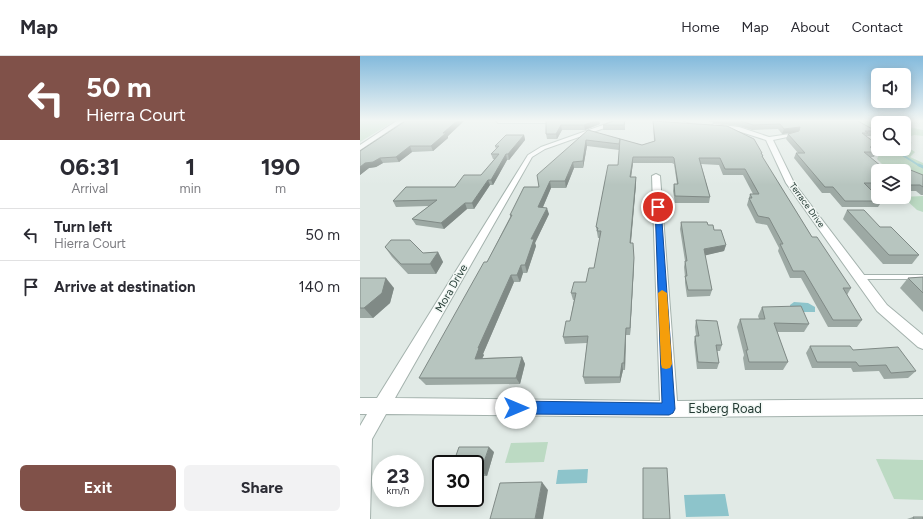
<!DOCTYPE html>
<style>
:root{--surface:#fff;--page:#f2f2f3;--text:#2b2b33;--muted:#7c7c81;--line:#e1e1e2;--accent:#805149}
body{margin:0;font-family:Figtree,sans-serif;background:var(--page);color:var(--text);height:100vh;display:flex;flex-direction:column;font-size:15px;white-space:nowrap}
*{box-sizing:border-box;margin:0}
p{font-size:13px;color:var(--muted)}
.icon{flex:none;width:22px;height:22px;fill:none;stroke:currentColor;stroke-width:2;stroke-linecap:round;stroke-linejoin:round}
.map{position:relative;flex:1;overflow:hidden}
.details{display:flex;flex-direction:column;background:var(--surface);width:360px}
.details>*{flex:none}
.guide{background:#805149;color:#fff;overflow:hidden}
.fabs{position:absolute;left:511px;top:12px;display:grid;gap:8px}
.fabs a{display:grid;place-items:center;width:40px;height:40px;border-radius:6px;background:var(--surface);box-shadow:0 2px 10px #0003;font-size:20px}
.speed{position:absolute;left:12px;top:399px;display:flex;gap:8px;font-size:20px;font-weight:700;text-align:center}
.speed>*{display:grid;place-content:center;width:52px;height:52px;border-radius:50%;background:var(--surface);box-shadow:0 2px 10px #0003;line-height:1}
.speed small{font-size:10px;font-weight:400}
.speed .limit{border:2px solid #111;border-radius:6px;background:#fff;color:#111}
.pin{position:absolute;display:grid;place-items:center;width:34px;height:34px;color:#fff;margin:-17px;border:2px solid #fff;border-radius:50%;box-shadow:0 1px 4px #0007}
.me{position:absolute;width:44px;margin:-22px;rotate:90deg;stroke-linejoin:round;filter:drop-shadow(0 0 3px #0008)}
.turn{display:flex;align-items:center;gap:14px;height:84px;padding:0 20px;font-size:18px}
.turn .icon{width:52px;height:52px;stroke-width:2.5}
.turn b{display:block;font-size:28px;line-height:34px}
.eta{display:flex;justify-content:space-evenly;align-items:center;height:68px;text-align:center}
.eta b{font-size:24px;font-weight:700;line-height:28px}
.primary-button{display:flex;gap:8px;margin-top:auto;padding:8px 20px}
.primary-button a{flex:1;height:46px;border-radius:6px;background:var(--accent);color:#fff;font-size:16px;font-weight:700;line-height:46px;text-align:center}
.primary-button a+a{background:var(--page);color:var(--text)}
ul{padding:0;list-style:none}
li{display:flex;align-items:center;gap:12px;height:52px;padding:0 20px;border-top:1px solid var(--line)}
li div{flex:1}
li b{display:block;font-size:15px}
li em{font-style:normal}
header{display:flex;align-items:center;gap:24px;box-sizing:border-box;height:56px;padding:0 20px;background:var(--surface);border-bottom:1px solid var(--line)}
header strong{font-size:19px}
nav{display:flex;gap:22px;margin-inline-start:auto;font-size:14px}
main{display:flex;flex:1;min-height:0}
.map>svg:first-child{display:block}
.green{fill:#bcdac3}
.water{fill:#8dc4cb}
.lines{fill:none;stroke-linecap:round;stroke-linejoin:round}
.stream-far1{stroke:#8dc4cb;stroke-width:2}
.stream{stroke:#8dc4cb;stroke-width:3}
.service-casing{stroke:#a4b2ad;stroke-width:2}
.minor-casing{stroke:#a4b2ad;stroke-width:2}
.service{fill:#fff;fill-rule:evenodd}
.minor{fill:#fff;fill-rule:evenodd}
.wall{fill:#9da9a4}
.shaded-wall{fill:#808a86}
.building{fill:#b7c5bf;stroke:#808a86}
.route{fill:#1a73e8;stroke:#114b97}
.slow{fill:#f59e0b}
.labels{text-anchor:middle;stroke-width:3;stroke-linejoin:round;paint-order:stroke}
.far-street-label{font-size:9px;fill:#233a33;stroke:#f1f7f4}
.street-label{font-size:11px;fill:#233a33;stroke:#f1f7f4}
.near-street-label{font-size:13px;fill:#233a33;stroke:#f1f7f4}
</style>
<header>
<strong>Map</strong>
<nav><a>Home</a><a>Map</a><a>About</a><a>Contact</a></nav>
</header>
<main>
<section class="details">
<div class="guide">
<div class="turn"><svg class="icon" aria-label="left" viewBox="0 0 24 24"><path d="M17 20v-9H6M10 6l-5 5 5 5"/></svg><div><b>50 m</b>Hierra Court</div></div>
</div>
<div class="eta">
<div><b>06:31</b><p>Arrival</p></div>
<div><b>1</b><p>min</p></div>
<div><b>190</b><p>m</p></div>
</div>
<ul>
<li><svg class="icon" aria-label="left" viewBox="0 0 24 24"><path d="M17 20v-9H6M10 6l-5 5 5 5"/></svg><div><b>Turn left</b><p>Hierra Court</p></div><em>50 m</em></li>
<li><svg class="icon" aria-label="arrive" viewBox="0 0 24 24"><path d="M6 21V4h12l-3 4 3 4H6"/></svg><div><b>Arrive at destination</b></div><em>140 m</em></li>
</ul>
<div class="primary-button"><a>Exit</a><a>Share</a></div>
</section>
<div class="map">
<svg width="563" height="463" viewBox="0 0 563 463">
<rect width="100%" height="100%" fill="#e1eae6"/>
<g class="green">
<path d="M0,64H36L0,86Z"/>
<path d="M488,64H540L542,66L518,67V93L474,84L511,83L516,81L501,71Z"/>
<path d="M544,70L563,74V80L554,79L546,82L552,87L546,90L555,96L550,101L563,107V122L544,115H518L522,108L517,103L521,95L518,93H544Z"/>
<path d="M563,140V156L557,154L543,141Z"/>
<path d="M188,386L184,406L145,407L151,387Z"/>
<path d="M516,403L563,404V444L534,443Z"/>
</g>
<g class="water">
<path d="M434,246L448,247L455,251V256H436L430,251V249Z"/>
<path d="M228,413L227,427L196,428L198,414Z"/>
<path d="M365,438L369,460L326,461L324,439Z"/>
</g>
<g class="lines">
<g class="stream-far1">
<path d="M514,64L519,67"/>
<path d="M537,93L544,100L560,110"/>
</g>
<path class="stream" d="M559,109L563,111"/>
<defs>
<path id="service" d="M499,219H563V223H499L496,221Z"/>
<g id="minor">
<path d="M38,64H45L0,94V89Z"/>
<path d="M136,64H203L204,65L201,67H138Z"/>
<path d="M257,64H267L185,93L172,101L35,342L300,345L292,120L296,118L300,120L317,345L563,343V359L309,361L26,358L12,383L10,463H0V370L7,358H0V342H17L168,99L181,91Z"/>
<path d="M302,64H317L331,68L328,70Z"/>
<path d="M354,68L379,71L409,81L437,77V79L413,84L434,127L527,249L563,279V293L558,291L517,255L426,127L406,84L378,75L352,71V69Z"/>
</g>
</defs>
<use href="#service" class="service-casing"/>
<use href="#minor" class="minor-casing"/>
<use href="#service" class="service"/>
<use href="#minor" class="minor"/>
</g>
<g class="wall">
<path d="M47,64H105L88,80V82L73,95L52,96L39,106L23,107L16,111L9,112L0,119V95Z"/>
<path d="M186,64L240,68L225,74H202L197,83H187L186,78Z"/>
<path d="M347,64H496L516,75L513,80H506L516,96L514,101H511L518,115V133H510L522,145L518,151H482L470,137H462L434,102L436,97H438L426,83L428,78L434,76L422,78L418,73L392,74L379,70L354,67Z"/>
<path d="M293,65L402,97V98L403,100V102L452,181L491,232L487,239L502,264L497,271H468L441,222H430L418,195L419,192L407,169L396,167L387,149L390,138H393L383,119H363L359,109L341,108L350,141L349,147H315L313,135L314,128H317L314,108L312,107H273L271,121H276V128L271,187H273L274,209L270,279H266L265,314H263L260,327L225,328L223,321L227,287L205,288L203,281L210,265L214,244H213L211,237L226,226L234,212L240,182H238L236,171L258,109L259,94L227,90L223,112H214L206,132H191L183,151L189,158L175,187L176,190L167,217H163L160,226H154L123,298L124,299L122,302L162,301L165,308L160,328L66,329L59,322L127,206L150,161V159L179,131L228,74L282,89L294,85Z"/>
<path d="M265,66V74H243V69Z"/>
<path d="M164,79L165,84L149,104H147L133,129H130L114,153H107L84,173L56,169L52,163L69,150L36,151L33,145L95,131L121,119L135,103H133L131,98L136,93L135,90Z"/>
<path d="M544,115L563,119V139H561L556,135H544Z"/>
<path d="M487,154L520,171L559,199L552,208H523L483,163Z"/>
<path d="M321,166L348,169L354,174L366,189L364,195L345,199L352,234L350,240L327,241L325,227V221L324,211L325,205L320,173Z"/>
<path d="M25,191L63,197L78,196L83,206L76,218H48L32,201Z"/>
<path d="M563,221V256L540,232L548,222Z"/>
<path d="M0,222L34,232L30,247L13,262H0Z"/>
<path d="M402,251L449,268L444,276H417L428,306L423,314H385L383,302L384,299L377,271L380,263H399L398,260Z"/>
<path d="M336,264L362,289L360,295H357L359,307L357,313H337L334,286L335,280H336L335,271Z"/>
<path d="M450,290L493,294L556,315L548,322L524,323L519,315L493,316L491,312H452L446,297Z"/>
<path d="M134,396L127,420H115V408Z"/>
<path d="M553,461L563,463H547Z"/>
</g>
<g class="shaded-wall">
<path d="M98,64H105L88,80V82L73,95L71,90L83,77Z"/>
<path d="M237,64H239L240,68L225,74L224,69Z"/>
<path d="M201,69L202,74L197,83L196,78Z"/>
<path d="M440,71L438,76L422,78L424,73Z"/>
<path d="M164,79L165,84L149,104L148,98Z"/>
<path d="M226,84L227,90L223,112V105Z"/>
<path d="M518,89L516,95L510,91Z"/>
<path d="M50,90L52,96L39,106L36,101Z"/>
<path d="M146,98L147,104L133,129L131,124Z"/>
<path d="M273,101V107L270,128V121Z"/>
<path d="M20,102L23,107L16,111L9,112L0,119V111L5,107Z"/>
<path d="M213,106L214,112L206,132L205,125Z"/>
<path d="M276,121V128L270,195V187Z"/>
<path d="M128,124L130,129L114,153L112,147Z"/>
<path d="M190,125L191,132L180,158L178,151Z"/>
<path d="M105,147L107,153L84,173L81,167Z"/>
<path d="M187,152L189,158L175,187L176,190L167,217L165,209L171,183Z"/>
<path d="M366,189L364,195L343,200L344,193Z"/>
<path d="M78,196L83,206L76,218L70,208Z"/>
<path d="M274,202V209L270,279V272Z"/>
<path d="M161,209L163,217L160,226L157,219Z"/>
<path d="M151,219L154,226L123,298L124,299L119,309L115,303L118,292Z"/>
<path d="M26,222L34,232L30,247L13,262L4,252Z"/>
<path d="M266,272V279L265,314L264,307Z"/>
<path d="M162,301L165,308L160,328L156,322Z"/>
<path d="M262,307L263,314L260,327V321Z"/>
<path d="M129,391L134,396L127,420L121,415Z"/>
<path d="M182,426L188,434L183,463H175Z"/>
</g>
<g class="building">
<path d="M47,64H98L83,77H86L71,90H50L36,101L20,102L13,106L5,107L0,111V95Z"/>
<path d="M186,64H237L224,69H201L196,78H186Z"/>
<path d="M256,64H265L264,69H243Z"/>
<path d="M378,64H496L516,75H505L508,77H502L518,89L510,91L516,96H504L527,115H518V127H504L522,145H485L473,131H465L436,97H445L428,78L439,75L440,71L424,73L420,68L393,69Z"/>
<path d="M293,65L367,70L394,83L402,97H401L403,100H402L452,181H457L491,232H483L502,264H473L444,215H433L420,188H423L409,162L398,160L389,142H392L390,138H399L385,113H365L360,102H339L350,141L315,140L314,128H318L314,102L313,101H273L270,121H276L270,187H273L274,202L270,272H266L264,307H262L260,321H223L228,280L203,281L206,265H210L216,237H211L214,226H226L229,212H234L241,175H237L238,172L236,171L248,109H258L260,83L259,88L226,84L223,105L213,106L205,125H190L178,151L187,152L171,183H174L165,209H161L157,219H151L118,292H119L115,303L162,301L156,322H59L124,206H127L152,159H150L164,131H179L177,119L228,74L282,89L295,85Z"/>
<path d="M146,79H164L148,98H146L131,124H128L112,147H105L81,167L52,163L77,144L33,145L46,131H95L104,119H121L139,98H131L139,90H135Z"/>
<path d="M548,113L563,119V131L560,129H544V115H543Z"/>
<path d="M487,154H504L520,171H531L559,199H529Z"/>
<path d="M321,166H347L348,169H353L354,174H361L366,189L344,193L352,234H328L325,220H327L325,205H327Z"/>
<path d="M31,184H50L63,197L78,196L70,208H41L25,191Z"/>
<path d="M563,221V237L548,222Z"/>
<path d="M0,222H26L22,237L4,252H0Z"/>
<path d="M441,250L449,268L414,267L428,306H389L386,294H388L380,263H405L402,251Z"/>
<path d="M336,264L357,265L362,289H356L359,307L338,306L335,280H339Z"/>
<path d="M450,290H490L493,294L538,291L556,315L531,317L526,309L499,310L496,306H457Z"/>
<path d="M99,391H129L121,415H115V408H93Z"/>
<path d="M283,412H307L310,463H283Z"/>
<path d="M182,426L175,463H130L140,427Z"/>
<path d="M553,461H563V463H554Z"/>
</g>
<linearGradient id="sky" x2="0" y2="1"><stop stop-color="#83badc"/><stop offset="0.5" stop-color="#f2f6f4"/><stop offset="1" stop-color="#f2f6f4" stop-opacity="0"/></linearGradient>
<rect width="563" height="129" fill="url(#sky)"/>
<path class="route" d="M295,149L301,151L315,353L313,357L309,359L156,358L151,356L150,352L151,347L156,345L302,347Z"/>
<path class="slow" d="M302,234L307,237L312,308L310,312L306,313L302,312L301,308L298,237Z"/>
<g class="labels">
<g class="far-street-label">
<text transform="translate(447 149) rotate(54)" y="3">Terrace Drive</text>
</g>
<g class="street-label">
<text transform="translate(91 232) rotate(-60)" y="4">Mora Drive</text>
</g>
<g class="near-street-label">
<text x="365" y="357">Esberg Road</text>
</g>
</g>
</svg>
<div class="fabs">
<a><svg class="icon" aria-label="sound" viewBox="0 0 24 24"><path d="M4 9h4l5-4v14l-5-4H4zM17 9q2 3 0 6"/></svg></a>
<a><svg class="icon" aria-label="search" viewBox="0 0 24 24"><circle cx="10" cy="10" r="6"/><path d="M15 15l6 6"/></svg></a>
<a><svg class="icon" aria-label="layers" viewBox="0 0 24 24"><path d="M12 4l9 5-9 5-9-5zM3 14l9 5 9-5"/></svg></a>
</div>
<div class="speed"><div>23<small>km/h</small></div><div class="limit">30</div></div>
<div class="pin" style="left:298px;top:151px;background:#d93025"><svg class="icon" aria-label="arrive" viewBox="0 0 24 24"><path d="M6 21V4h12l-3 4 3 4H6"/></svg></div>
<svg class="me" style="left:156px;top:352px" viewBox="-20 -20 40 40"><circle r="19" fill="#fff"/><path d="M0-13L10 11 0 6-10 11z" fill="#1a73e8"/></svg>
</div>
</main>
